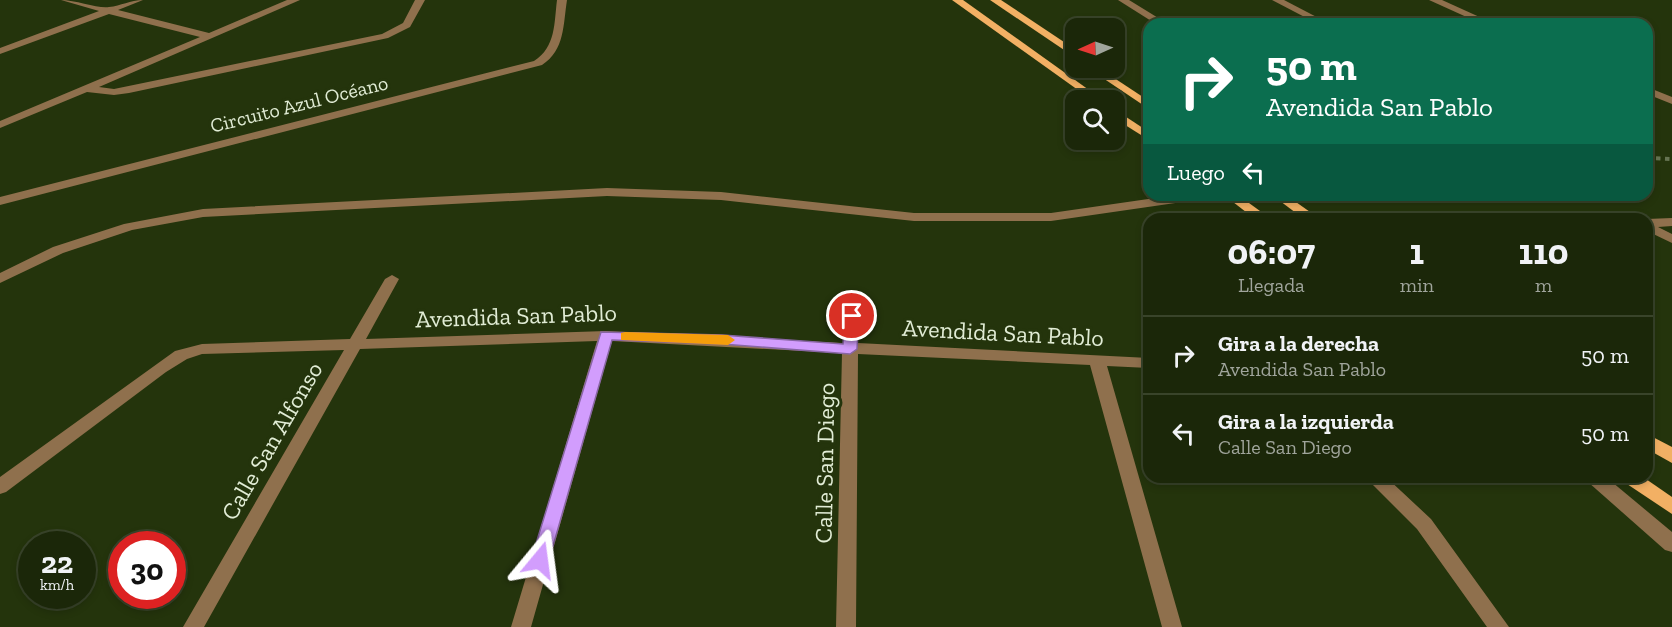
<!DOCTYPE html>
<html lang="es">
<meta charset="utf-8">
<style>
:root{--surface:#1b2709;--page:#283317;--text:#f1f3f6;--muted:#a0a59c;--line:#39442a}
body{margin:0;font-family:"Zilla Slab",serif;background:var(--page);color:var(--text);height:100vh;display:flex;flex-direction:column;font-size:22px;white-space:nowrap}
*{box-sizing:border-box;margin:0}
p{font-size:20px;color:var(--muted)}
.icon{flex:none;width:33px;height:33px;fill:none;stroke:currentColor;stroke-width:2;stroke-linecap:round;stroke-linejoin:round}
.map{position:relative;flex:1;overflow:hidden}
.side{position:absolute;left:1143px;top:213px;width:510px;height:270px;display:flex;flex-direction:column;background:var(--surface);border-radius:18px;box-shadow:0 3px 9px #0003,0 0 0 2px var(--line)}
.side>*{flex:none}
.banner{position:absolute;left:1143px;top:18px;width:510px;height:183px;border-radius:18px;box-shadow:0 3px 9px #0003,0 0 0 2px var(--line);background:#0b6e4f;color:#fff;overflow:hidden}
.needle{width:39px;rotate:267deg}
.fabs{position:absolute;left:1065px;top:18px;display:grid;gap:12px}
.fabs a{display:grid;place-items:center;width:60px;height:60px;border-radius:12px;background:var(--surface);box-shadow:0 3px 9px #0003,0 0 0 2px var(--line);font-size:30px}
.speed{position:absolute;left:18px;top:531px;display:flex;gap:12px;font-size:30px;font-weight:700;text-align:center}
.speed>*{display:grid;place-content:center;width:78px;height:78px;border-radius:50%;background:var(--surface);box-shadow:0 3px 9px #0003,0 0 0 2px var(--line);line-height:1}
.speed small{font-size:15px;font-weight:400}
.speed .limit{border:9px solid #d22;background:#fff;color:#111}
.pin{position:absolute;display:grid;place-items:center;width:51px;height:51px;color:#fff;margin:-26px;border:3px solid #fff;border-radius:50%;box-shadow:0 2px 6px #0007}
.me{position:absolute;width:66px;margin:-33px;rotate:16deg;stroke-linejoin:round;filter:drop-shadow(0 0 4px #0008)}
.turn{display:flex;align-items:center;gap:21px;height:126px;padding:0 24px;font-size:27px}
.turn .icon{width:78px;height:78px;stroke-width:2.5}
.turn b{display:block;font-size:42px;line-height:51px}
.then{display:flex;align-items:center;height:57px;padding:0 24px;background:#0003;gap:12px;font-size:22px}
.eta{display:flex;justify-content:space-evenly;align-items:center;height:102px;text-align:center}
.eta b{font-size:36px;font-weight:700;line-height:42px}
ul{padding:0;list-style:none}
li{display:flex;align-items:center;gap:18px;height:78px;padding:0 24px;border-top:2px solid var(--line)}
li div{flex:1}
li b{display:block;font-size:22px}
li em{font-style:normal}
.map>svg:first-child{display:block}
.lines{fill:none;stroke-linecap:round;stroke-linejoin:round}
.path{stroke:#667452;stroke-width:4;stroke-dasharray:4.5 4.5;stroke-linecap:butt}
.minor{fill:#8f704d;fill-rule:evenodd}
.major{fill:#f2b064;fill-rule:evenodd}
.route{fill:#d29dfd;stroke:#8866a4;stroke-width:1.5}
.slow{fill:#f59e0b}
.labels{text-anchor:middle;stroke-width:6;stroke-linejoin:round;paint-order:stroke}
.far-street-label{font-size:20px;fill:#e1ecd5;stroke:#24340c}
.street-label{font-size:24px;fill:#e1ecd5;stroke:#24340c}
</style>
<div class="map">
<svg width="1672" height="627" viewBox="0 0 1672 627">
<rect width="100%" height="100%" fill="#24340c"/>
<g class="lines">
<path class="path" d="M1647,158L1672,159"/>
<g class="minor">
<path d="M61,0C76,0 99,9 109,7C121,6 130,0 143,0L118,10L209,33L287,0H300L99,87L114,89L382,34L403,23L415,0H425L410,27L388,38L129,93L114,95L87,92L0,128V121L200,37L109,14L0,54V48L99,11Z"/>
<path d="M557,0H567C563,25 565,50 542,65L0,205V197L534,61C556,47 554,23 557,0Z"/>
<path d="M1118,0H1129L1168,24H1156Z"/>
<path d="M1272,0H1284L1330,24H1318Z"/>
<path d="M1429,0H1442L1495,24H1482Z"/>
<path d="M1647,87L1672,97V104L1647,94Z"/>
<path d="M607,188L721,192L914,213H1051L1176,195H1209L1203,199L1051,221H914L721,200L607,196L203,217L132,230L63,253L0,283V273L53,247L124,224L203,209Z"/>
<path d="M1248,195H1271L1270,198L1239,205L1233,201L1234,198Z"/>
<path d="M1672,218V226L1658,227L1672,234V243L1647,231V219Z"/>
<path d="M392,275L399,279L366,339L606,331L843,343L846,300L853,295L860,300L858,343L1149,358V368L1107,366L1182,627H1162L1090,365L858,354L856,627H836L842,353L612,341L531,627H511L597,341L360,349L204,627H183L344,350L202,354L187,359L166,372L6,492L0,494V477L175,351L202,344L350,339L385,279Z"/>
<path d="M1365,477H1386L1431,519L1509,627H1487L1417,529Z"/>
<path d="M1585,477H1606L1672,532V552L1665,550L1588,482Z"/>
</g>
<g class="major">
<path d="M952,0H963L1103,100H1092Z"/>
<path d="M990,0H1001L1076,50V58Z"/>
<path d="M1088,68H1099L1149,101V109Z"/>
<path d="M1114,109L1149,132V140L1114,118Z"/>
<path d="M1224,195H1238L1271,219H1255Z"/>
<path d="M1272,195H1286L1320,219H1304Z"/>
<path d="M1647,434L1672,447V463L1647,449Z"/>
<path d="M1621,477H1643L1672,497V514L1624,482Z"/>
</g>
</g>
<path class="route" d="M852,312L859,316L857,349L850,354L722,344L612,340L549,560L547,565L540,567L534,565L531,560L601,332L722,335L843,344L845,316Z"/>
<path class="slow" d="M625,332L728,335L735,340L728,345L621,340V333Z"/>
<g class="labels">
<g class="far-street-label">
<text transform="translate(299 104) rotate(-14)" y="7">Circuito Azul Océano</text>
</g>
<g class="street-label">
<text transform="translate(516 316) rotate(-2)" y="8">Avendida San Pablo</text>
<text transform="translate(1003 333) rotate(3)" y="8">Avendida San Pablo</text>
<text transform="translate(272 441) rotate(-60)" y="8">Calle San Alfonso</text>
<text transform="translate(825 463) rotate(-89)" y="8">Calle San Diego</text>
</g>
</g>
</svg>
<div class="fabs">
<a><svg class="needle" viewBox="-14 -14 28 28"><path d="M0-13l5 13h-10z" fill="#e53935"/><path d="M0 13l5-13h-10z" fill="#a0a59c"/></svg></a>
<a><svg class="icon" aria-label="search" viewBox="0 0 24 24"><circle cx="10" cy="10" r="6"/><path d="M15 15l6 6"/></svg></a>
</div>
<div class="speed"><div>22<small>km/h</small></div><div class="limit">30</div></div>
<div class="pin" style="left:852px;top:316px;background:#d93025"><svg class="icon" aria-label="arrive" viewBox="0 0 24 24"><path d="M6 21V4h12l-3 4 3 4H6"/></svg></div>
<svg class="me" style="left:540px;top:560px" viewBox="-20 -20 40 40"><path d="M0-17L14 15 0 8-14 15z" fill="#d29dfd" stroke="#fff" stroke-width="4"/></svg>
<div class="banner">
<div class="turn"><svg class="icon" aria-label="right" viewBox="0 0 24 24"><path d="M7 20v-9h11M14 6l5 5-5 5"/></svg><div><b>50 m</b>Avendida San Pablo</div></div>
<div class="then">Luego<svg class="icon" aria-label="left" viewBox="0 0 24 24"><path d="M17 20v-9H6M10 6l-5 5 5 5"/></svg></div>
</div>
<section class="side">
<div class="eta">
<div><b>06:07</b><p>Llegada</p></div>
<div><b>1</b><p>min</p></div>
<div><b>110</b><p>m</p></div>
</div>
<ul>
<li><svg class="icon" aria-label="right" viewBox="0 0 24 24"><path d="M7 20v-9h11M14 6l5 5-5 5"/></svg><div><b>Gira a la derecha</b><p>Avendida San Pablo</p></div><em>50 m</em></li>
<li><svg class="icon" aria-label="left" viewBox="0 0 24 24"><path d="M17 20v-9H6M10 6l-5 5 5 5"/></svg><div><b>Gira a la izquierda</b><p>Calle San Diego</p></div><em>50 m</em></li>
</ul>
</section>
</div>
